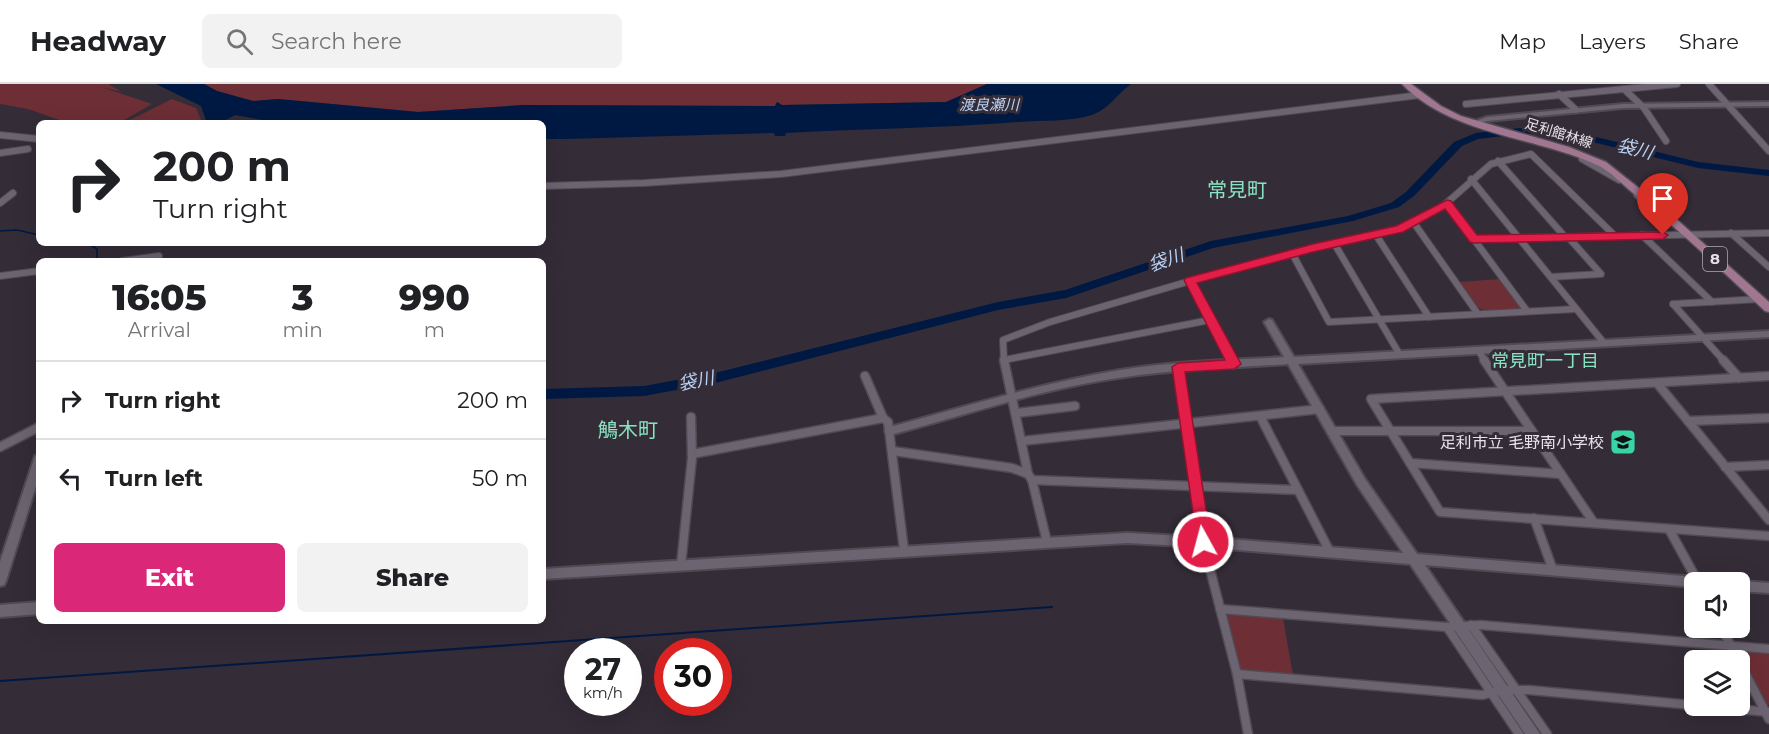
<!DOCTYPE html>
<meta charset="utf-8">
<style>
:root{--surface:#fff;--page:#f2f2f2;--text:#202124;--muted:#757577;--line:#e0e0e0;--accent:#db2777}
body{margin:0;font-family:Montserrat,"Noto Sans JP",sans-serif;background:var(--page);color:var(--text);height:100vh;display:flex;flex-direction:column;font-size:22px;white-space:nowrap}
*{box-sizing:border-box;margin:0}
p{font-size:20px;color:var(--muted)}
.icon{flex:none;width:33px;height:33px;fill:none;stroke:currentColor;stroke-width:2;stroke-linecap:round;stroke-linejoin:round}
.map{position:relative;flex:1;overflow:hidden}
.sheet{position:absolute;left:36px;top:174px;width:510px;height:366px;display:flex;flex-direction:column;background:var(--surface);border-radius:9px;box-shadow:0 6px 24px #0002}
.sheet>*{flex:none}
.banner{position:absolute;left:36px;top:36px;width:510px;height:126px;border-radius:9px;box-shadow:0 6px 24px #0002;background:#fff;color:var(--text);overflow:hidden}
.tools{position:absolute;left:1684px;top:488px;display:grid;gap:12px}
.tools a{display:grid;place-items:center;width:66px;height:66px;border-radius:9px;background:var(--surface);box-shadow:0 6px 24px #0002;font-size:30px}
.speed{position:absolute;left:564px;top:554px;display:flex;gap:12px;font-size:30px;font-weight:700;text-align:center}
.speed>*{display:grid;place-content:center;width:78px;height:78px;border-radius:50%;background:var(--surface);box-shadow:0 6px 24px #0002;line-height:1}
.speed small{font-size:15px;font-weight:400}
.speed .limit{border:9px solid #d22;background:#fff;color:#111}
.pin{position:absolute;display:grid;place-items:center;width:51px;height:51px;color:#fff;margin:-62px -26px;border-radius:50% 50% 50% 0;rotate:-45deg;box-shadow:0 0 6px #0007}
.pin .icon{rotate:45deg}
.me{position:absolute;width:66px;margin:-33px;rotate:353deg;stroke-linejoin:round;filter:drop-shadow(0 0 4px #0008)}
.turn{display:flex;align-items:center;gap:21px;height:126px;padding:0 18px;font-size:27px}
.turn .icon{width:78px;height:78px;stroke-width:2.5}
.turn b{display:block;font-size:42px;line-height:51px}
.eta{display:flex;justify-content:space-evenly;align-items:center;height:102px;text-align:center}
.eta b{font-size:36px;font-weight:800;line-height:42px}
.button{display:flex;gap:12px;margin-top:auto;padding:12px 18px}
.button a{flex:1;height:69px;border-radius:9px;background:var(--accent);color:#fff;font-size:24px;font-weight:800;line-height:69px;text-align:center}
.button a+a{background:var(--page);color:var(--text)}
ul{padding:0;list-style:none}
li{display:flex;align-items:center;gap:18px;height:78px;padding:0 18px;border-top:2px solid var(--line)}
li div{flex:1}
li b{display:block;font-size:22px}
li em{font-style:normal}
header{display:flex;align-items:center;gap:36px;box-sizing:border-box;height:84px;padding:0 30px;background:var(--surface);border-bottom:2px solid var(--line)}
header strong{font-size:28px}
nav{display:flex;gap:33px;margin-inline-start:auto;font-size:21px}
.search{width:420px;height:54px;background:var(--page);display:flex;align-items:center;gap:15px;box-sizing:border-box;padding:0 21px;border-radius:9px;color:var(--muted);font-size:22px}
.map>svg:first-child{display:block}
.green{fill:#6d2e35}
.water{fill:#001943}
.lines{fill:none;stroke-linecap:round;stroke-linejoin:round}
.stream-far1{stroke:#001943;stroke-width:1.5}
.stream{stroke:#001943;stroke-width:2}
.river{fill:#001943;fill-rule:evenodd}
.minor-far1-casing{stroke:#504a53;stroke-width:8}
.minor-casing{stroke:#504a53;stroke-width:11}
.tertiary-casing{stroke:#504a53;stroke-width:4}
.primary-casing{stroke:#504a53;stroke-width:3}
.minor-far1{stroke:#6d6471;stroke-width:6}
.minor{stroke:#6d6471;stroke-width:8}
.tertiary{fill:#6d6471;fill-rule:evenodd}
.primary{fill:#a07690;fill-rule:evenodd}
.route{fill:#e11d48;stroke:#92132f;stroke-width:1.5}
.labels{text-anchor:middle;stroke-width:6;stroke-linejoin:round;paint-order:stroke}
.far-street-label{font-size:14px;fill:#e7e2e9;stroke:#342c37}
.far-water-label{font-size:15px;font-style:italic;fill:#b9d2f5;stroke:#342c37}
.shield{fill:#342c37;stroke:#b1abb4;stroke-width:1.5}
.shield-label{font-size:15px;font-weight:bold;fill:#e7e2e9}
.poi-label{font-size:16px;fill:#e7e2e9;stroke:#342c37;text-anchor:end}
.water-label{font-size:18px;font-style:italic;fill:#b9d2f5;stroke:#342c37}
.neighbourhood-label{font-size:18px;fill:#89e3c2;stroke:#342c37}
.quarter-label{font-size:20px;fill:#89e3c2;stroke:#342c37}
</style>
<header>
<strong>Headway</strong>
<div class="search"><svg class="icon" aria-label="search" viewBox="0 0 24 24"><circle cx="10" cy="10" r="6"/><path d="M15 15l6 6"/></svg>Search here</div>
<nav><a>Map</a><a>Layers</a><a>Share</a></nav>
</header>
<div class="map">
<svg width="1769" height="650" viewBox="0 0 1769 650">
<rect width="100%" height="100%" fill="#342c37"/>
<g class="green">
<path d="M0,0H108L122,8L101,3L152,20L119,39H68L28,25L0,20Z"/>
<path d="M204,0H987L946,18L782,21L777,18L776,22L524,21L418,28L278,15L253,17L217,7Z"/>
<path d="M172,15L196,24L202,38L207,37V39H124Z"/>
<path d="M1500,195L1521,223L1519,226C1477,228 1483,232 1458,198Z"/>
<path d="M1228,529L1283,534L1293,591L1242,586L1236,581L1225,534Z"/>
<path d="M1742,567L1769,570V621L1764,618L1740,571Z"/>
</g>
<path class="water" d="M156,0H204L217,7L253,17L278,15L418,28L524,21L775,22L777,18L782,21L946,18L987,0H1131C1117,10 1109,25 1092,31C1070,38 1042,36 1019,38C942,44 863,45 786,49L785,52H775L774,49L567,55H543V39H280L235,31L220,39H207L201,22Z"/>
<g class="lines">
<g class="stream-far1">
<path d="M0,147L17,146L39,151"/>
<path d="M87,159L97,165V176"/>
</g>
<path class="stream" d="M0,597L1052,523"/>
<path class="river" d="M1520,44H1560L1698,78L1769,86V92L1698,84L1560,50H1520L1478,55L1462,62L1414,112L1399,123L1353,137L1213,164L1066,214L998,226L719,298L644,312L543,315V305L644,302L719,288L998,218L1065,206L1211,157L1348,132L1391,119L1406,108L1454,58L1476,49Z"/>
<defs>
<g id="minor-far1">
<path d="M1709,0L1769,67"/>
<path d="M1624,5L1644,24L1666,57"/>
<path d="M1559,10L1576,26"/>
<path d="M1466,20L1677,0"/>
<path d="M0,51L39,55"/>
<path d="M0,69L28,65"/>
<path d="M1582,75L1619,96"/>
<path d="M1498,77L1566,154"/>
<path d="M1471,95L1604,259"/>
<path d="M543,102L644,99L781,90L1420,11"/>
<path d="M1637,111L1654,127L1664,129"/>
<path d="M0,119L13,109"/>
<path d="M1447,119L1527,227"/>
<path d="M1414,139L1478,230"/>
<path d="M1731,149L1769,183"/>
<path d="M1376,151L1429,233"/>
<path d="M1642,151L1712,218"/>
<path d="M1474,155L1769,149"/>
<path d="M1334,159L1400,271"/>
<path d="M1292,169L1329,238L1576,225"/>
<path d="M122,177L159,172"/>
<path d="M0,192L39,187"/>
<path d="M1551,193L1601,190L1569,154"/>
<path d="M1190,197L1232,277"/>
<path d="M1673,220L1724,277"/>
<path d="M1673,220L1760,215"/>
<path d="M1478,266L1485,277"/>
<path d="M1004,276L1210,236"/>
<path d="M1004,277L1003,256L1050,238L1190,197L1313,164L1399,145L1442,123L1491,80L1531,70L1615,152"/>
</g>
<g id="minor">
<path d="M1004,276L1028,390L1032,396L1047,458"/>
<path d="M1232,276L1234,280"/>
<path d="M1484,276L1594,439"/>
<path d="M1723,276L1739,294"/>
<path d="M1178,283L1203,458L1237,590L1248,650"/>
<path d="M865,292L883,334L888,338L904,466"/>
<path d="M1769,292L1371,315L1440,428L1769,452"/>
<path d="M1657,299L1769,436"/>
<path d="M1017,329L1075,322"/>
<path d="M1260,332L1330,468"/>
<path d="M1688,337L1769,334"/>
<path d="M1331,347H1532"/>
<path d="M1022,357L1320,325"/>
<path d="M0,363L39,343"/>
<path d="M893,367L1012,384L1028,390"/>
<path d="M692,370L883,334"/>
<path d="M1410,379L1561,390"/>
<path d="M1725,383L1769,381"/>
<path d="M1032,396L1298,406"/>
<path d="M1534,434L1553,486"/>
<path d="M1669,445L1698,498"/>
<path d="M681,481L692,374L691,333"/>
<path d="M1220,525L1447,543L1481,541L1769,565"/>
<path d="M1471,541L1547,650"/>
<path d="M1447,543L1519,650"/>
<path d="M1721,543L1738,576"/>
<path d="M1740,579L1769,635"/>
<path d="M1237,590L1482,611L1503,606H1529L1769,628"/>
</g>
<g id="tertiary">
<path d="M1769,18V22L1623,24L1488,37L1474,41L1470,39L1487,33L1623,20Z"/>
<path d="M1269,235L1272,236L1294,273L1769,247V253L1298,280L1365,395L1417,470L1695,493L1699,494L1701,498H1695V503L1425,481L1540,650H1525L1410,480L1203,463L1127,459L543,495V485L1127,449L1203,453L1403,469L1357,401L1288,280C1234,284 1179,285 1125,293C1047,303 966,331 890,351L886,350L885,347L886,344L890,343C966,322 1042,299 1120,286C1174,277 1230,276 1284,273L1264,238Z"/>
<path d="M39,371V392L6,497L4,501L0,502V478L34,375L35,372Z"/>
<path d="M1740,497L1769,499V509L1740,507V498H1736Z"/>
<path d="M39,518V530L0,533V521Z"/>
</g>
<path id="primary" d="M1402,0H1411L1441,22L1461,32L1569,63L1606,78L1664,124L1769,218V228L1765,227C1722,187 1679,145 1633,109C1622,100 1610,87 1597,81C1534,52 1451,51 1402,0Z"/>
</defs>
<use href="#minor-far1" class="minor-far1-casing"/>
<use href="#minor" class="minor-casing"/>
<use href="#tertiary" class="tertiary-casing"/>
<use href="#primary" class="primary-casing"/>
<use href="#minor-far1" class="minor-far1"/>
<use href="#minor" class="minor"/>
<use href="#tertiary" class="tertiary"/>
<use href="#primary" class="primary"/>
</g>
<path class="route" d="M1447,116L1451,117L1477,151L1663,148L1668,151L1663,155L1474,159L1470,158L1445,125L1403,148L1313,168L1197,199L1241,280L1234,285L1185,288L1211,458L1209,463L1203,464L1198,463L1172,283L1178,279L1225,276L1184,196L1186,194L1313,160L1396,142Z"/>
<defs>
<symbol id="school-square" viewBox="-11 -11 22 22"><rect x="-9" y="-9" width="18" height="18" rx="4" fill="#38d4a6" stroke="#342c37"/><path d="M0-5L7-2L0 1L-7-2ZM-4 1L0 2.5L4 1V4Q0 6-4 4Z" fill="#111"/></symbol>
</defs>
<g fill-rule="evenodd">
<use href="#school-square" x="1608" y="343" width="30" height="30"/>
</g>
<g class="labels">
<g class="far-street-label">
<text transform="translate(1559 49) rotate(17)" y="5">足利館林線</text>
</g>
<g class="far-water-label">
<text x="989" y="26">渡良瀬川</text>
</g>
<rect class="shield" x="1703" y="163" width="24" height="24" rx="4.5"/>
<g class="shield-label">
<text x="1715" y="180">8</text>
</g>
<g class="poi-label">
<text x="1604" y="364">足利市立 毛野南小学校</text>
</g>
<g class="water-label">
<text transform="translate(1635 65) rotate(14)" y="6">袋川</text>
<text transform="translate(1166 176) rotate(-19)" y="6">袋川</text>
<text transform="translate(696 297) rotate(-11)" y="6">袋川</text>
</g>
<g class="neighbourhood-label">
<text x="1545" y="283">常見町一丁目</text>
</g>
<g class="quarter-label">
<text x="1237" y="113">常見町</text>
<text x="628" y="353">鵤木町</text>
</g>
</g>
</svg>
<div class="tools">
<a><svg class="icon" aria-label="sound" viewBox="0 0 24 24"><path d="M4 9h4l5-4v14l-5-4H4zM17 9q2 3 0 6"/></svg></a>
<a><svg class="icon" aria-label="layers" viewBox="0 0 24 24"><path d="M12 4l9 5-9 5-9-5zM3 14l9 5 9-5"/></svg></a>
</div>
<div class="speed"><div>27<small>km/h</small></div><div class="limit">30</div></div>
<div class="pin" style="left:1663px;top:151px;background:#d93025"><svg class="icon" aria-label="arrive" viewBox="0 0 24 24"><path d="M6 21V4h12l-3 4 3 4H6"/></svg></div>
<svg class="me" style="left:1203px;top:458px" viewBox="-20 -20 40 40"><circle r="17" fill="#e11d48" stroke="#fff" stroke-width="3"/><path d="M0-11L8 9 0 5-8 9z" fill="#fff"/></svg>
<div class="banner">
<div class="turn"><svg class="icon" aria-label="right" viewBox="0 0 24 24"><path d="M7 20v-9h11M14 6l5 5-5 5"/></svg><div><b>200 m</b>Turn right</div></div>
</div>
<section class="sheet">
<div class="eta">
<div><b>16:05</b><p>Arrival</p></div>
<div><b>3</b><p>min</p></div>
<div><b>990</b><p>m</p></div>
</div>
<ul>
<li><svg class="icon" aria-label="right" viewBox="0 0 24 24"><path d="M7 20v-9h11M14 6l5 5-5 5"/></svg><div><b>Turn right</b></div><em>200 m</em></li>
<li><svg class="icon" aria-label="left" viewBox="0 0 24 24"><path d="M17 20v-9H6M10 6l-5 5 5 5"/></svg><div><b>Turn left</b></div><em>50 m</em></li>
</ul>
<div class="button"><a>Exit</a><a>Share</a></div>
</section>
</div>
